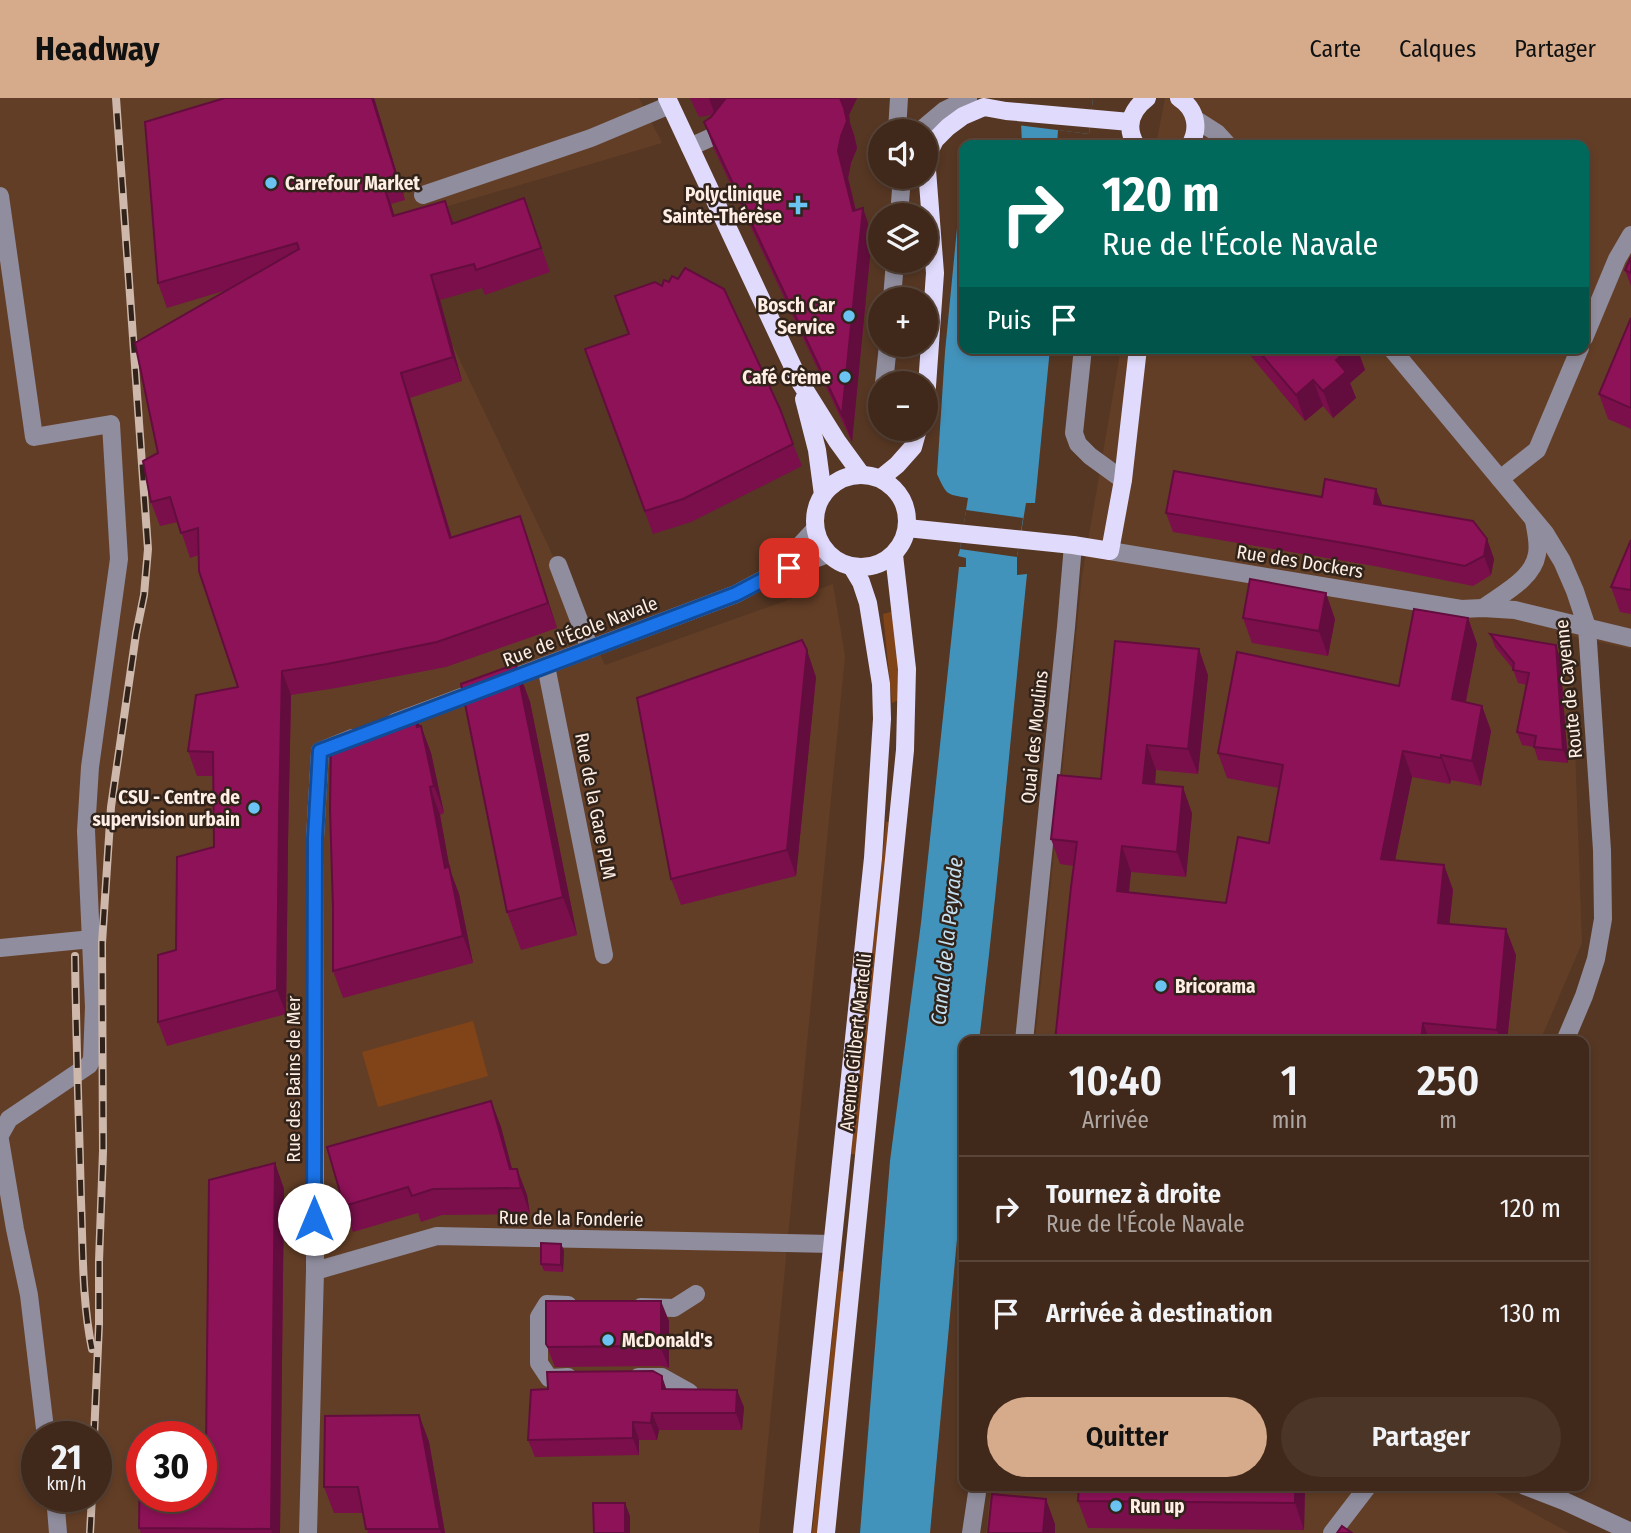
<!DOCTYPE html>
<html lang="fr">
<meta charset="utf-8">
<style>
:root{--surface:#40291a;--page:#4b3527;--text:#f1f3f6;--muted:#aea6a2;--line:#594539;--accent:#d6ab8b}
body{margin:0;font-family:"Fira Sans Condensed",sans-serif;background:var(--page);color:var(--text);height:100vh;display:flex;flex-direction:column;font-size:26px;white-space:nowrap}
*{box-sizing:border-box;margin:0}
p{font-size:23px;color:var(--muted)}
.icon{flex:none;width:38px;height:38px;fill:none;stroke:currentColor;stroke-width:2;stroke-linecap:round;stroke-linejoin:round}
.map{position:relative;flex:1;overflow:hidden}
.side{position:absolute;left:959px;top:938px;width:630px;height:455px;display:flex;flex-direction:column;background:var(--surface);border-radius:14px;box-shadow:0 4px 10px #0003,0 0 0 2px var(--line)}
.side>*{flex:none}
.guide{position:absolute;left:959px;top:42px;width:630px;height:214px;border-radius:14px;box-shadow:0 4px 10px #0003,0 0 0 2px var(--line);background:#00695c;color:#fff;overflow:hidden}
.fabs{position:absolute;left:868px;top:21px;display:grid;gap:14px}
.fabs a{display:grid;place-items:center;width:70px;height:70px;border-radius:50%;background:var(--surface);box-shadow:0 4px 10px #0003,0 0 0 2px var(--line);font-size:35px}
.speed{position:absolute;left:21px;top:1323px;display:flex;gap:14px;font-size:35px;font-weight:700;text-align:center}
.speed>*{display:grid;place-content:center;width:91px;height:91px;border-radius:50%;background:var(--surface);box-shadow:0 4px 10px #0003,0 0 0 2px var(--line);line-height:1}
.speed small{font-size:18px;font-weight:400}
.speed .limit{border:10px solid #d22;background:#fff;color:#111}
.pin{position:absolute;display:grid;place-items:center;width:60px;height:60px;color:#fff;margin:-30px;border-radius:14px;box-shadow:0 4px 10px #0006}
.me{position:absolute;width:77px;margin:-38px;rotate:0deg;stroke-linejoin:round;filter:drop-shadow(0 0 5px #0008)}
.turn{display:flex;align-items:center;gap:24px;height:147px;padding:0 28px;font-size:32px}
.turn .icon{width:91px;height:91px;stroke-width:2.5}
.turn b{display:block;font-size:49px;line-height:60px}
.then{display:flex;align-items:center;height:66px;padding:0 28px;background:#0003;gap:14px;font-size:26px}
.eta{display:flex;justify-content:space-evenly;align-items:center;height:119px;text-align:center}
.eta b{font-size:42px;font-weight:600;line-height:49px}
.cta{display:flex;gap:14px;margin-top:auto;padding:14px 28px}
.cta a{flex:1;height:80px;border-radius:42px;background:var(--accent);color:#111;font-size:28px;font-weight:600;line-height:80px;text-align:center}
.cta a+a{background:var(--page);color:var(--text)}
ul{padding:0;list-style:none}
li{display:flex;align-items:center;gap:21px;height:105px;padding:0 28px;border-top:2px solid var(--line)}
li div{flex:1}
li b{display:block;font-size:26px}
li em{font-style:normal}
header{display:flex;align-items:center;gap:42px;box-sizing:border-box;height:98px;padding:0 35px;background:var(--accent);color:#111}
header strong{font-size:33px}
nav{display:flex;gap:38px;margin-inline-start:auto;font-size:24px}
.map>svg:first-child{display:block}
.built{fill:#633e26;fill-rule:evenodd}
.green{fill:#804418}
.water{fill:#4293bc}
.pier{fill:#563723}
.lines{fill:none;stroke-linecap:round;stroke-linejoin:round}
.minor{stroke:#908d9e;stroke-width:18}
.major{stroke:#e0dafc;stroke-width:18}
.rail-casing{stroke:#cdb8ab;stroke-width:8}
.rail{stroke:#31231a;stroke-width:5;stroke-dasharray:16;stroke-linecap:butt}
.wall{fill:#7a0f4c}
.shaded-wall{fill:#630d3e}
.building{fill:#8e1258;stroke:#630d3e;stroke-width:2}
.route-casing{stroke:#114b97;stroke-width:18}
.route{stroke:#1a73e8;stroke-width:12}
.poi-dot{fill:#6ac3f1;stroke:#31231a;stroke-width:2.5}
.labels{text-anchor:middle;stroke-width:5;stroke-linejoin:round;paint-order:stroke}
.poi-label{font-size:19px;font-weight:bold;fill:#feeee4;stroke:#31231a;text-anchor:start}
.street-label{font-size:19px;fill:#feeee4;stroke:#31231a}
.water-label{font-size:21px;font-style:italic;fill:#c4e1f2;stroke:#31231a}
</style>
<header>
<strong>Headway</strong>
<nav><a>Carte</a><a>Calques</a><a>Partager</a></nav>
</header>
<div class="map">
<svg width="1631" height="1435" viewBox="0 0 1631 1435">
<rect width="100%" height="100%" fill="#563723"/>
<g class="built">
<path d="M0,0H639L662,45L394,124L605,567L833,486L845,558L759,1435H0ZM37,1339H96V1398H37ZM142,1339H201V1398H142Z"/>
<path d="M1165,0H1631V551L1571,538L1582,845L1540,943H1035L1082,478L1121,250H1584V47H1156Z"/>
<path d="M991,1388H1483L1570,1435H986Z"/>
</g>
<g class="green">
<path d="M898,512L899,602L892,605L883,516Z"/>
<path d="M886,724H892L859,1057L851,1056Z"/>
<path d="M473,923L488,978L378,1009L362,954Z"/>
<path d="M839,1173L847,1174L821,1435H812Z"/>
</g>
<g class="water">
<path d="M1020,0H1093L1089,36L1058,32L1057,47H1022Z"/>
<path d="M964,58V250H1050L1035,405H1026L1017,459V477L1027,476C1011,632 998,788 979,943H964V1065L930,1435H860L890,1063L921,825L959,469H966V460L958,458L960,451L968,400C945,396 947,397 937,376L945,254Z"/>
</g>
<g class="pier">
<path d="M1016,0H1093L1089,36L1017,27Z"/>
<path d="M966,412L1023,420L1017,459L960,451Z"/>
</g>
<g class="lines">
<g class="minor">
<path d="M1195,21L1217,35L1228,47"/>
<path d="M897,33L899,0"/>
<path d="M920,33L945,12L968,1"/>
<path d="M690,49L712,39L743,0"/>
<path d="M423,97L591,40L670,7"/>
<path d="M0,98L34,339L111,326L119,461L90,669L86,733L94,909L92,961L89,967L9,1021L0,1037"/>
<path d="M899,117L902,79"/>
<path d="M892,201L895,163"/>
<path d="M1584,240L1617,161L1631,137"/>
<path d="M1083,250L1074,335L1078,346L1090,358L1123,382"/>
<path d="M1391,250L1545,435L1562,463L1575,493L1587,529L1602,752L1603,821L1596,861L1584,898L1565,943"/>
<path d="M884,285L888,247"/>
<path d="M1500,381L1537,352L1580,250"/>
<path d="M1110,453L1461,511L1483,510L1515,512L1631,540"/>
<path d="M558,467L590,551"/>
<path d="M776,473L815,431"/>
<path d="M1483,510C1502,496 1533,481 1537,456C1539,445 1536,433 1534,423"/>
<path d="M546,568L604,857"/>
<path d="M395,624L736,496L773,476L828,456"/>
<path d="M0,850L92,841"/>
<path d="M1024,943L1066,529L1073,447"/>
<path d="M0,1042L15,1131L29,1197L46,1339"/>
<path d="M315,1173L437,1138L832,1146"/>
<path d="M568,1207L547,1206L539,1219V1265L549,1280L568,1279"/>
<path d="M641,1209L674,1210L696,1196"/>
<path d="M638,1279H662L689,1294"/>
<path d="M1525,1388L1564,1403L1631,1434"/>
<path d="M55,1398L58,1435"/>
<path d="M308,1435L315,1173V740L320,653L352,640"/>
<path d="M971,1435L978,1388"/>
<path d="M1332,1435L1368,1388"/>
</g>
<g class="major">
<path d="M667,0L800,284L837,343L861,376"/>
<path d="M1179,0C1196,11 1200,30 1190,47"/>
<path d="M1136,47C1125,29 1131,12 1147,0"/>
<path d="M804,301L817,352L823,397"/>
<path d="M926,302L935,175L927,72L930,52L935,42L948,29L963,18L984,9L1006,13L1130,24"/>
<circle cx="861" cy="423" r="46"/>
<path d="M881,380L897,367L913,349L918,331"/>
<path d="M907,430L1073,447L1110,453L1123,382L1138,250"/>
<path d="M802,1435L873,760L882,621L881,586L868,505L861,484L852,469"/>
<path d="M826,1435L905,652L907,571L894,457"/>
</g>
<defs>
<g id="rail">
<path d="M75,858C76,939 79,1021 81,1103C83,1152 82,1203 92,1251"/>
<path d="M94,1339L99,1226V1163L103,1053L102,845L111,709L136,536L144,497L148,451L116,0"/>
<path d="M90,1435L92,1398"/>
</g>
</defs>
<use href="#rail" class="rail-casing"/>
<use href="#rail" class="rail"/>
</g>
<g class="wall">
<path d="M374,0L405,102L391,106L394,118L445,103L454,125L524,100L550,174L485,197L482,190L440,202L462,283L410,300L452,439L520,418L557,530L446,569L336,590L291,597L288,743L286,916L167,948L158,924L176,852L214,749L213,678H197L188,653L238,589L199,457L190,460L178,424L160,428L151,404L158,355L227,192L167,210L158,185Z"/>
<path d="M690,0H857L849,17L850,25L854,37L857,50L851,65L848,80L856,112L872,137L852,344L714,51L704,24L712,17L699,19Z"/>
<path d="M1631,159V188L1625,172Z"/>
<path d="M1631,220V331L1608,321L1599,296Z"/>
<path d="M1244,250H1357L1365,272L1350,285L1356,300L1333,320L1323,308L1305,323Z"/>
<path d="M585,251L793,346L802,368L691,424L653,436Z"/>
<path d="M1322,399L1382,407L1487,441L1494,461L1491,477L1473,488L1374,468L1173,434L1166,415Z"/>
<path d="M1631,442V516L1620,514L1611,489Z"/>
<path d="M1243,520L1335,521L1328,558L1252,545Z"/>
<path d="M1468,520L1477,546L1466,604L1482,608L1491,633L1481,688L1451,682L1450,686L1412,679L1395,763L1444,767L1453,792L1449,826L1516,857L1507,943H1055L1074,768L1060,766L1051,741L1101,681L1208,577L1198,676L1156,672L1155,686L1192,715L1186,779L1131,774L1129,795L1226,805L1269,745L1279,690L1227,680L1218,655L1399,588Z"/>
<path d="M1490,536L1560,560L1568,665L1538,662L1534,649L1522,647L1517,634L1527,587L1518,585L1513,571L1495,549Z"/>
<path d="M516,566L530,604L577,837L521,852L507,814Z"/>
<path d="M816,579L796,778L681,807L671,781Z"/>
<path d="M415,615L420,628H421L431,655L444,715L440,717L450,772L459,796L473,865L343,900L333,873Z"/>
<path d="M491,1003L501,1029L512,1071H517L527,1097L530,1116L442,1117L421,1124L418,1115L353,1134L344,1108Z"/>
<path d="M275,1065L284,1091L280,1435H141L139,1430L142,1398L206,1348Z"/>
<path d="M564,1152L563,1174L544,1173L541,1166Z"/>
<path d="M669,1223V1270L662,1268L555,1269L546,1246Z"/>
<path d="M667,1291L744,1309L742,1332H659L657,1342H639V1357L535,1359L528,1342Z"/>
<path d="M419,1317L429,1344L445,1435H368L363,1415H334L324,1389Z"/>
<path d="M1305,1388L1304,1432L1088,1430L1078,1403Z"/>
</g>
<g class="shaded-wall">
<path d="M372,0H374L405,102L396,77Z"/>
<path d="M709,0H729L715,17Z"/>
<path d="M840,0H857L849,17L850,25L854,37L857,50L851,65L848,80L860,131L863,110L872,137L852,344L842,317L853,113L838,53Z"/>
<path d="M382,82L391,106L402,143L393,118Z"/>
<path d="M431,177L440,202L462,283L453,259Z"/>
<path d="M1350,250H1357L1365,272L1350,285L1356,300L1333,320L1323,293L1336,262Z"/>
<path d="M401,275L410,300L459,465L450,440Z"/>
<path d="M1313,282L1323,308L1305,323L1296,297Z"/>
<path d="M1376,391L1384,411L1374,406Z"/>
<path d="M520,418L529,443L557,530L548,505Z"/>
<path d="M1487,441L1494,461L1491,477L1484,458Z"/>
<path d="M1326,495L1335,521L1328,558L1319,533Z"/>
<path d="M1468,520L1477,546L1461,626L1452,601Z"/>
<path d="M1556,547L1560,560L1568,665L1563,652Z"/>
<path d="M1199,551L1208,577L1198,676L1188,651Z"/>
<path d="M807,552L816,579L796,778L787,752Z"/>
<path d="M516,566L530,604L577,837L563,799Z"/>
<path d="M282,573L291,597L288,743L286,916L277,892L279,718Z"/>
<path d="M1482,608L1491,633L1481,688L1472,663Z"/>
<path d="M415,615L424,640L421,628L431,655L444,715L434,688L417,629Z"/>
<path d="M1147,647L1156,672L1153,711L1143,685Z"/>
<path d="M1403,653L1412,679L1390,787L1381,761Z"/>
<path d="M1441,657L1451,682L1450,686L1441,660Z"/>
<path d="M430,689L440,717L450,772L459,796L473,865L463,838L445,770Z"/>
<path d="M1183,689L1192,715L1186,779L1177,754Z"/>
<path d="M1122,748L1131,774L1126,819L1117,793Z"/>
<path d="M1444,767L1453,792L1447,850L1438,825Z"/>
<path d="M1506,831L1516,857L1507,943H1501L1497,932Z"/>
<path d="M1423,925L1430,943H1421Z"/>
<path d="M491,1003L501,1029L517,1090L510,1071Z"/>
<path d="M275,1065L284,1091L280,1435H272L271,1431Z"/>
<path d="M517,1071L527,1097L530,1116L521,1090Z"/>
<path d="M561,1146L564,1152L563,1174L561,1167Z"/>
<path d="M661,1203L669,1223V1270L661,1250Z"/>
<path d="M662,1278L668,1296L662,1291Z"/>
<path d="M737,1292L744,1309L742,1332L736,1315Z"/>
<path d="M652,1315L659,1332L657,1342L651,1325Z"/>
<path d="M419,1317L429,1344L445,1435H441L440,1431Z"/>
<path d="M633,1324L639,1342V1357L633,1340Z"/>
<path d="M1295,1388H1305L1304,1432L1295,1405Z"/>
<path d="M1046,1401L1055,1426V1435H1043Z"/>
<path d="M625,1405L630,1418V1435H625Z"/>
</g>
<g class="building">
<path d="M225,0H372L396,77L382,82L393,118L445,103L452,126L524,100L541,150L476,172L474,166L431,177L453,259L401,275L450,440L520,418L548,505L437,544L327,566L282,573L279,718L277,892L158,924V857L176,852L177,759L214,749L213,654L188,653L196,597L238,589L199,473L198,430L181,435L170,399L151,404L143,363L158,355L135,245L299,151L297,145L158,185L145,24Z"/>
<path d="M726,0H840L844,10L847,23L841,38L838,53L853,113L863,110L842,317L704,24L711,19Z"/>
<path d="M1631,159V175L1625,172Z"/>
<path d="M685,170L724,191L780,311L793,346L683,401L645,413L585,251L629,236L615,198L655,184L662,188L664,182L669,184L672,178L678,181Z"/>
<path d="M1631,220V310L1599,296Z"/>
<path d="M1256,250H1350L1336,262L1346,274L1323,293L1313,282L1296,297Z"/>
<path d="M1174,373L1322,399L1325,381L1376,391L1374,406L1473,423L1487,441L1484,458L1465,468L1367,449L1166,415Z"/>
<path d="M1631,442V492L1611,489Z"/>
<path d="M1250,481L1326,495L1319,533L1243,520Z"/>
<path d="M1414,511L1468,520L1452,601L1482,608L1472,663L1441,657V660L1403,653L1381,761L1444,767L1438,825L1506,831L1497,932L1423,925L1421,943H1055L1071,789L1077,744L1051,741L1058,677L1101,681L1115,543L1199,551L1188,651L1147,647L1143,685L1183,689L1177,754L1122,748L1117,793L1226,805L1238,739L1269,745L1283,667L1218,655L1237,554L1399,588Z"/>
<path d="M1490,536L1556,547L1563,652L1534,649L1536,638L1517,634L1529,575L1513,572L1514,565Z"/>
<path d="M802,542L807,552L787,752L671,781L637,600Z"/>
<path d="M516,566L563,799L507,814L461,586Z"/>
<path d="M415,615L417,629L421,628L434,688L430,689L445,770L449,768L463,838L333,873V811L330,710L331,646Z"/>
<path d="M491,1003L510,1071H517L521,1090L433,1091L412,1098L408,1089L344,1108L327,1049Z"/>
<path d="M275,1065L271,1431L139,1430L140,1362L142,1363V1398H201V1348H206L209,1082Z"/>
<path d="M541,1145L561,1146V1167L541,1166Z"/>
<path d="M546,1203H661V1250L655,1248L548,1249L546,1246Z"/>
<path d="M653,1273L662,1278V1291L737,1292L736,1315H652L651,1325L633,1324V1340L528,1342L531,1292L548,1291L547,1274Z"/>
<path d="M419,1317L440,1431H366L358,1389H324L325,1318Z"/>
<path d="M1079,1388H1295V1405L1078,1403Z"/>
<path d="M992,1396L1046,1401L1043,1435H988Z"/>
<path d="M593,1405H625V1435H594Z"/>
<path d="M1342,1428L1352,1435H1337Z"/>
</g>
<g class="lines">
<defs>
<path id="route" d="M314,1121L315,740L320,653L736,496L774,476L789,470"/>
</defs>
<use href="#route" class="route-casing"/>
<use href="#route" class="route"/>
</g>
<g class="poi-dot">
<circle cx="271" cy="85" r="7"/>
<path d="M794.5 96.5h7v7h7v7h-7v7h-7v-7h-7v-7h7z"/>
<circle cx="849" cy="218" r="7"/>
<circle cx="845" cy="279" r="7"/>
<circle cx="254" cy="710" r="7"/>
<circle cx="1161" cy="888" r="7"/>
<circle cx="608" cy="1242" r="7"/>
<circle cx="1116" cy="1408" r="7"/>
</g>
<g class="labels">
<g class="poi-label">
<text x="285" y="92">Carrefour Market</text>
<text x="782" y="103" text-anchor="end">Polyclinique<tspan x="782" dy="22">Sainte-Thérèse</tspan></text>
<text x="835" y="214" text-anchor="end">Bosch Car<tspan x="835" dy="22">Service</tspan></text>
<text x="831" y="286" text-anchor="end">Café Crème</text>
<text x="240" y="706" text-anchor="end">CSU - Centre de<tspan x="240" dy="22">supervision urbain</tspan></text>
<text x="1175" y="895">Bricorama</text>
<text x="622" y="1249">McDonald's</text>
<text x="1130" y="1415">Run up</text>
</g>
<g class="street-label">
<text transform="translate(1300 463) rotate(9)" y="7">Rue des Dockers</text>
<text transform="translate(580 533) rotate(-21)" y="7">Rue de l'École Navale</text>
<text transform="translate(1568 591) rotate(-96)" y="7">Route de Cayenne</text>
<text transform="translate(1034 639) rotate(-84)" y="7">Quai des Moulins</text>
<text transform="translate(596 708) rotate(79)" y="7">Rue de la Gare PLM</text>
<text transform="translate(855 944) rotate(-84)" y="7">Avenue Gilbert Martelli</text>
<text transform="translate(293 981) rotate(-90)" y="7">Rue des Bains de Mer</text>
<text transform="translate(571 1120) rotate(1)" y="7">Rue de la Fonderie</text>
</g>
<g class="water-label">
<text transform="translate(947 843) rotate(-84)" y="7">Canal de la Peyrade</text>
</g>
</g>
</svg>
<div class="fabs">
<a><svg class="icon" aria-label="sound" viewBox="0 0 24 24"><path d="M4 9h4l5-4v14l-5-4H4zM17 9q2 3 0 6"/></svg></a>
<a><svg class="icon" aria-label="layers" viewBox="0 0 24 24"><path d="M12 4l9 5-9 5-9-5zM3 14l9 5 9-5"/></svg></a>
<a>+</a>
<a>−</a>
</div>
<div class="speed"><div>21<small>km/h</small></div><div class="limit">30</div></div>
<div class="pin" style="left:789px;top:470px;background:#d93025"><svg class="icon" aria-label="arrive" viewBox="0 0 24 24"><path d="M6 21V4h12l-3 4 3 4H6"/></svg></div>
<svg class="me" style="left:314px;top:1121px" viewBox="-20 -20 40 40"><circle r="19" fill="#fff"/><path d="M0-13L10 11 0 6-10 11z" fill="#1a73e8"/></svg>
<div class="guide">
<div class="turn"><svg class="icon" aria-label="right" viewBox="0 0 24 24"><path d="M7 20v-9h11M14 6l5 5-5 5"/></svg><div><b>120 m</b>Rue de l'École Navale</div></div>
<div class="then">Puis<svg class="icon" aria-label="arrive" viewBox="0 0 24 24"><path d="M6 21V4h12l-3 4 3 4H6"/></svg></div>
</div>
<section class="side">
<div class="eta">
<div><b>10:40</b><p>Arrivée</p></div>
<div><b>1</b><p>min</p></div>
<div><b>250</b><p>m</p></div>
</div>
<ul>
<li><svg class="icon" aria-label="right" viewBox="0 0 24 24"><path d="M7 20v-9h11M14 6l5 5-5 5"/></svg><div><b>Tournez à droite</b><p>Rue de l'École Navale</p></div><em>120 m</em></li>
<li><svg class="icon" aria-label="arrive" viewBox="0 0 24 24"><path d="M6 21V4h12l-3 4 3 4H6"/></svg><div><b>Arrivée à destination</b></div><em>130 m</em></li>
</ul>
<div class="cta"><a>Quitter</a><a>Partager</a></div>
</section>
</div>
